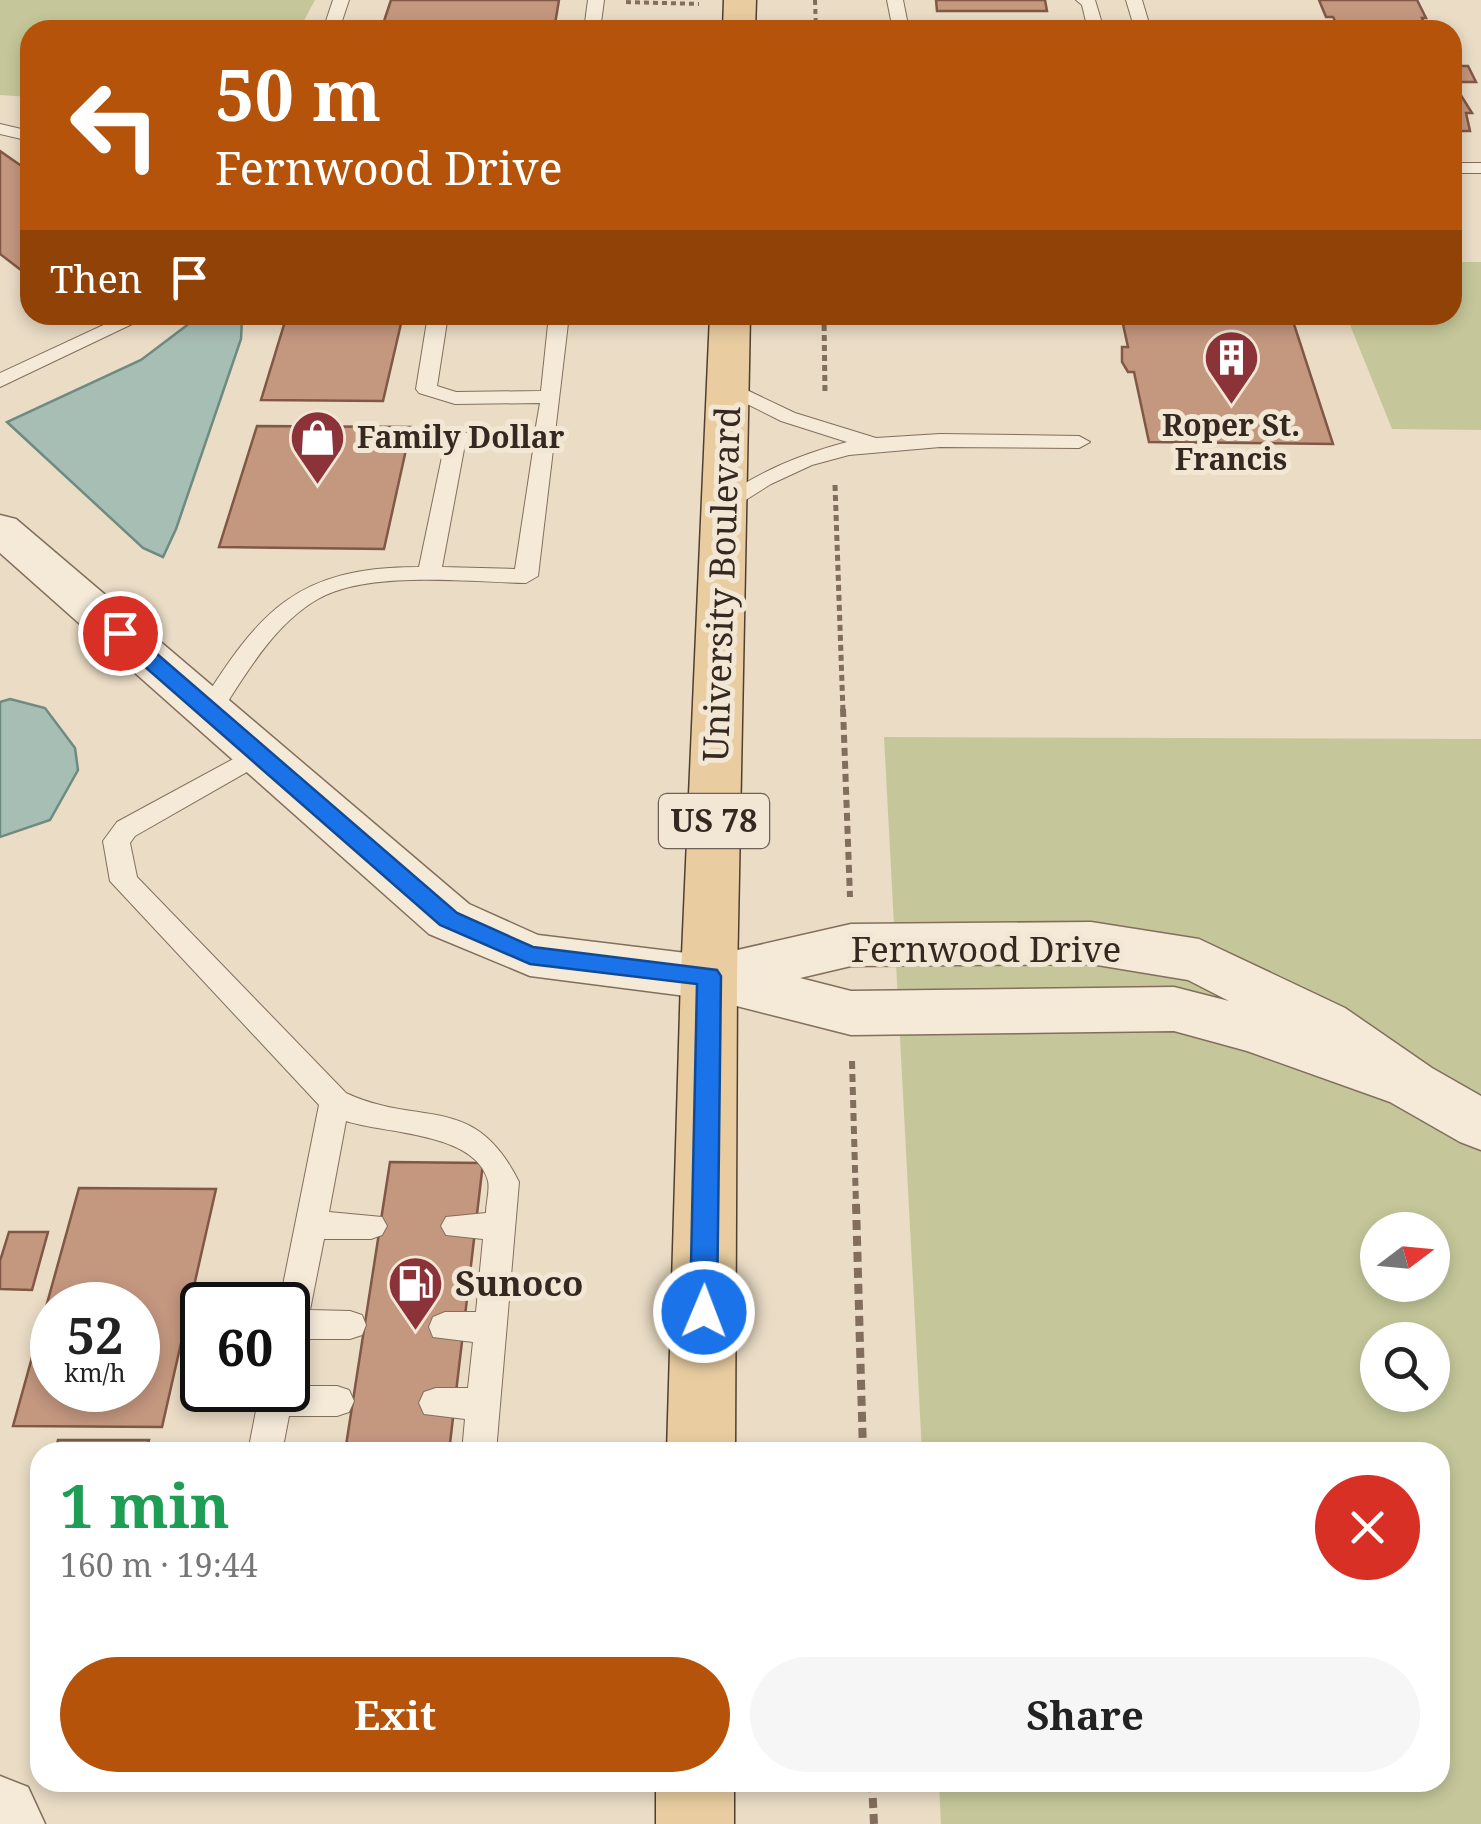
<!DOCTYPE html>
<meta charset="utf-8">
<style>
:root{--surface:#fff;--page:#f6f6f6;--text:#222;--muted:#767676;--accent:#b45309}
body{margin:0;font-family:"Noto Serif",serif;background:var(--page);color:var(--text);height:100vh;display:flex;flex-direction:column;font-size:38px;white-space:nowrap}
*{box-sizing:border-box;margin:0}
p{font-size:32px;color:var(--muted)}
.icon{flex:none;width:55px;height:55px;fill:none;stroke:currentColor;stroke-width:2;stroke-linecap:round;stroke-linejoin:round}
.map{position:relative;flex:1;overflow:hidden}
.drawer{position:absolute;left:30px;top:1442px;width:1420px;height:350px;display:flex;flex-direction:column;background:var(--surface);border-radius:30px;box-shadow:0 5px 15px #0003}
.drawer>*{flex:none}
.top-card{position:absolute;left:20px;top:20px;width:1442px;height:305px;border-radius:30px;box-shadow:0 5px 15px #0003;background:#b45309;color:#fff;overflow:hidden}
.needle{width:65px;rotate:74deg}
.fabs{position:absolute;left:1360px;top:1212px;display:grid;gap:20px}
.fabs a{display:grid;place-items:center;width:90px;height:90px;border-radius:50%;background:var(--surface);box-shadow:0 5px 15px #0003;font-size:50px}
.speed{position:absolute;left:30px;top:1282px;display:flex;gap:20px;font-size:50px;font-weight:700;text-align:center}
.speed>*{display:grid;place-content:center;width:130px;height:130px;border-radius:50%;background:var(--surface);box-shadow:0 5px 15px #0003;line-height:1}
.speed small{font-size:25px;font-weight:400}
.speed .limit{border:5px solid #111;border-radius:15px;background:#fff;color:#111}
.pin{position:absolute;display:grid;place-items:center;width:85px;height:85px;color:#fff;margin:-42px;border:5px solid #fff;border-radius:50%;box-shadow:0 2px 10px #0007}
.me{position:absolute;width:110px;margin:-55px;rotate:1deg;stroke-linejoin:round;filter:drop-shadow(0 0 8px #0008)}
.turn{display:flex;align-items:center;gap:35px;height:210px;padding:0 30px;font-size:45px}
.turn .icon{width:130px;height:130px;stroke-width:2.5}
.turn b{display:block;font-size:70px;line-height:85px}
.then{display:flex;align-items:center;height:95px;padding:0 30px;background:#0003;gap:20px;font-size:38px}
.round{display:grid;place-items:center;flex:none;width:105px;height:105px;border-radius:52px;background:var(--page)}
.summary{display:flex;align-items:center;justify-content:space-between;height:170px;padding:0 30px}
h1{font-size:60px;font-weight:700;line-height:75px;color:#1e9e55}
.cta{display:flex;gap:20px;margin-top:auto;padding:20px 30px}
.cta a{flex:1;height:115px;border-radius:60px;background:var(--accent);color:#fff;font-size:40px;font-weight:700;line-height:115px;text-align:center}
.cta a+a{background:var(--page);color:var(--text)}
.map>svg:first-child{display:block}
.green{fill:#c5c79a;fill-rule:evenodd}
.water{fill:#a7beb5;stroke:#6e8b82;stroke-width:2.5}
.building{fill:#c4977f;stroke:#805845;stroke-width:2.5;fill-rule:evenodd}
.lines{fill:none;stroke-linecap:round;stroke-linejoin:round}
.lane-casing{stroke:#836e5d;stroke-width:2}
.street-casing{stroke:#836e5d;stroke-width:3}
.primary-casing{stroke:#513e31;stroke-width:3}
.path-far3{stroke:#836e5d;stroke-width:4;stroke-dasharray:5 4;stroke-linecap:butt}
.path-far2{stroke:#836e5d;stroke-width:5;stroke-dasharray:6 4;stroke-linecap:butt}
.path-far1{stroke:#836e5d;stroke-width:6;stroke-dasharray:8 5;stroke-linecap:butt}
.path{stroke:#836e5d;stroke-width:8;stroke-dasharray:10 6;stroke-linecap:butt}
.lane{fill:#f5ead8;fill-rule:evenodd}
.street{fill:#f5ead8;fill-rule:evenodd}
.primary{fill:#e9cda1;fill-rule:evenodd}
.route{fill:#1a73e8;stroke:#114b97;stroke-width:2.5}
.labels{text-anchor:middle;stroke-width:10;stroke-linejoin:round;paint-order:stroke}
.far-poi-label{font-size:30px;font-weight:bold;fill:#352820;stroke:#f2e7d4}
.shield{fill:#f2e7d4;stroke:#6e6156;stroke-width:2.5}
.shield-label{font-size:32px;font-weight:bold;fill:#352820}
.street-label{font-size:35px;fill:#352820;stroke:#f2e7d4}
.poi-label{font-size:35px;font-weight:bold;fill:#352820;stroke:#f2e7d4;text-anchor:start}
</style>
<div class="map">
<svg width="1481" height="1824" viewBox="0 0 1481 1824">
<rect width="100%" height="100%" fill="#eadcc5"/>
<g class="green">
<path d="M0,0H315L299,30H30V97L0,95Z"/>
<path d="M1453,262H1481V430L1392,429L1346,315H1452Z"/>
<path d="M884,737L1481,739V1824H941L939,1783L1440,1782V1452H922ZM1378,1230H1432V1285H1378ZM1378,1340H1432V1395H1378Z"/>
</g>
<g class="water">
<path d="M220,315L242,318L241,339L176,529L163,557L143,548L7,422L141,360L190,323Z"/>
<path d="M10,699L45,708L75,748L78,770L50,820L0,837V702Z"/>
</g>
<g class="building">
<path d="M391,0H559L554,30H381Z"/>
<path d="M936,0H1045L1047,11H937Z"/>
<path d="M1319,0H1417L1426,18H1422L1424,23H1429L1433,30H1340L1333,17H1326Z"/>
<path d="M1452,66H1468L1476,82H1458L1452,77Z"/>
<path d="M1452,81L1472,113H1466L1470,131H1452Z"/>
<path d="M0,151L30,172V277L0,254Z"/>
<path d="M287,315H403L383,401L261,400Z"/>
<path d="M1121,315H1291L1333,444L1149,442L1134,372H1128L1122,362V347H1128Z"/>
<path d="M257,426L411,427L384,549L219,547Z"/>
<path d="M390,1162L483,1163L449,1452H345Z"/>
<path d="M79,1188L216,1189L162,1427L13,1426ZM52,1305H138V1390H52Z"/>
<path d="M9,1232H48L32,1290L0,1289V1261Z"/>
<path d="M58,1440H149L146,1452H55Z"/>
</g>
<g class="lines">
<defs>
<g id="lane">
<path d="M333,0H349L339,30H323Z"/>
<path d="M588,0H604L600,30H584Z"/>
<path d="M887,0H903L909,30H893Z"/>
<path d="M1076,0H1095L1104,30H1088L1082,5Z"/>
<path d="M1126,0H1142L1151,30H1135Z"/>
<path d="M0,124L30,131V141L0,134Z"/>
<rect x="1452" y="163" width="29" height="10"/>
<path d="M125,315H151L0,387V373Z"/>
<path d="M428,315H448L437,386L456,392L541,391L549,315H569L538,576L526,583C469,582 368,570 318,599C274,624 245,675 218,717H200L197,711C259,611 296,567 419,567L447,433L535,432L540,403L455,404L419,393L416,389ZM465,444H534L515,569L442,567Z"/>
<path d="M728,381L795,413L876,438L940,434L1079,436L1090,442L1079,448L940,447L849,455L812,465L771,484L725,513L714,506L717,501C759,472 798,455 847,442L781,421L721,391L718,387Z"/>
<path d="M259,745L268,748L272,754L268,760L135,836L130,843L137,877L346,1093C421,1128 474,1091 519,1182L496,1452H462L465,1419L424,1414L419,1403L424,1392L436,1388H468L473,1342L433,1337L429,1327L433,1317L445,1312H476L483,1239L446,1235L441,1226L446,1217L486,1213C486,1203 490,1190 488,1181C476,1132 385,1134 346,1121L329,1212L382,1217L387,1226L382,1235L371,1239H324L310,1310L350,1311L362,1315L366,1325L362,1335L350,1339H305L300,1350L288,1354V1305H279L319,1105L110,881L103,841L117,822Z"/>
<path d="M288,1379L292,1386H337L349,1390L354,1401L349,1412L337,1416H289L282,1452H248L260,1390H288Z"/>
</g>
<g id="street">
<path d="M0,515L16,519L469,904L538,935L711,956L851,924L1091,922L1199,939L1345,1008L1432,1068L1481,1096V1150L1460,1142L1390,1102L1247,1051L1174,1031L851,1035L709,999L530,976L429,934L0,553ZM1091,964L1188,980L1229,1001L1174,987L851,991L800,978L851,966Z"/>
<path d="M0,1776L28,1787L45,1824H0Z"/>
</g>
<g id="primary">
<path d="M724,0H756L755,30H723Z"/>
<path d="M710,315H750L737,977L735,1452H667L681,977Z"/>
<rect x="656" y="1782" width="78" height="42"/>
</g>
</defs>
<use href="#lane" class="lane-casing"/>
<use href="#street" class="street-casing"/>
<use href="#primary" class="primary-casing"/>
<g class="path-far3">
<path d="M815,0L816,30"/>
<path d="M626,2L699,4"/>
<path d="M816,29L828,30"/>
</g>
<g class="path-far2">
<path d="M824,315L825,394"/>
<path d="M835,485L843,712"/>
</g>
<g class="path-far1">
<path d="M843,709L850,897"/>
<path d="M852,1061L856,1206"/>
</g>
<g class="path">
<path d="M856,1204L863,1452"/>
<path d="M872,1782L874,1824"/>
</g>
<use href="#lane" class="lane"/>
<use href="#street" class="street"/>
<use href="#primary" class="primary"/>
</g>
<path class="route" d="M120,627L127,628L457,913L533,947L717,970L721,976L717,1312L713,1320L704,1324L694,1320L690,1312L697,984L530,964L440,925L112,638V628Z"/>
<defs>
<symbol id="building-pin" viewBox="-11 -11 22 30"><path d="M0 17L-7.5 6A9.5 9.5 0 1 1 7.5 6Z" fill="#8c333a" stroke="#f2e7d4"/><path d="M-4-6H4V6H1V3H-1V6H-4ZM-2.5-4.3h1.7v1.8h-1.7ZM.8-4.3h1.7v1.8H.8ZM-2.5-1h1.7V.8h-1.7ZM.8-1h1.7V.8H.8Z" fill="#fff"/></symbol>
<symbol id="shop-pin" viewBox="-11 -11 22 30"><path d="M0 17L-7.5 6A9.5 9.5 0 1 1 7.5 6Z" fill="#8c333a" stroke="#f2e7d4"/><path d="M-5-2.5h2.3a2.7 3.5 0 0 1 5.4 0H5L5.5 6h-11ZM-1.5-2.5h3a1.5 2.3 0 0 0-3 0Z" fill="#fff"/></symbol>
<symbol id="fuel-pin" viewBox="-11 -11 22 30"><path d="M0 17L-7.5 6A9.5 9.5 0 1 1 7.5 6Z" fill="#8c333a" stroke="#f2e7d4"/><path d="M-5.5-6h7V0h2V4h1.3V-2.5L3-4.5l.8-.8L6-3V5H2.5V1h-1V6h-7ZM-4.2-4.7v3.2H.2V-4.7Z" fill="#fff"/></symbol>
</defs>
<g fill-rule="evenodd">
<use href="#building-pin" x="1200" y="326" width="63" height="86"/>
<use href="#shop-pin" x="286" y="406" width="63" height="86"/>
<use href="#fuel-pin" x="384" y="1252" width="63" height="86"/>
</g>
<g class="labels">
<g class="far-poi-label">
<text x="1231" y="436">Roper St.<tspan x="1231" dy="34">Francis</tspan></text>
<text x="357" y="448" text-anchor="start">Family Dollar</text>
</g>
<rect class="shield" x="659" y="794" width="110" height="54" rx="8"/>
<g class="shield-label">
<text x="714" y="832">US 78</text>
</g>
<g class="street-label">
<text transform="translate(722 584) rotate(-88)" y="12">University Boulevard</text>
<text x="986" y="962">Fernwood Drive</text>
</g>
<g class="poi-label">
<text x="455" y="1296">Sunoco</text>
</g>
</g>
</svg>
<div class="fabs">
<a><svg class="needle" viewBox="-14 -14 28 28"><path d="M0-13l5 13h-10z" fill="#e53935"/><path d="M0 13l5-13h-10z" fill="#767676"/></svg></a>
<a><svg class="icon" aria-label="search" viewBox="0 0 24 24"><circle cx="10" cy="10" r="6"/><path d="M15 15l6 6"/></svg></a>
</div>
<div class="speed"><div>52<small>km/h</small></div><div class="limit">60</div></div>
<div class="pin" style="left:120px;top:633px;background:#d93025"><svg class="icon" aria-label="arrive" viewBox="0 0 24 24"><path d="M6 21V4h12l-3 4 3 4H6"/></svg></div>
<svg class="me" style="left:704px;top:1312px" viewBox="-20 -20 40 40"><circle r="17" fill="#1a73e8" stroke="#fff" stroke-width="3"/><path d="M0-11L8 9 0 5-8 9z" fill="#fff"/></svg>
<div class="top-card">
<div class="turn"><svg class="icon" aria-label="left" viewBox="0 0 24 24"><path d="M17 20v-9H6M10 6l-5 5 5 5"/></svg><div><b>50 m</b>Fernwood Drive</div></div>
<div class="then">Then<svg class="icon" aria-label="arrive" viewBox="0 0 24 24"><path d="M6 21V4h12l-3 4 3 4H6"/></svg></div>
</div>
<section class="drawer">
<div class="summary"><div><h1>1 min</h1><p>160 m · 19:44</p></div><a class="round" style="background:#d93025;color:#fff"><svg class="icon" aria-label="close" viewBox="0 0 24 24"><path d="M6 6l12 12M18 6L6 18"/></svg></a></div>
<div class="cta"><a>Exit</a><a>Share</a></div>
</section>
</div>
